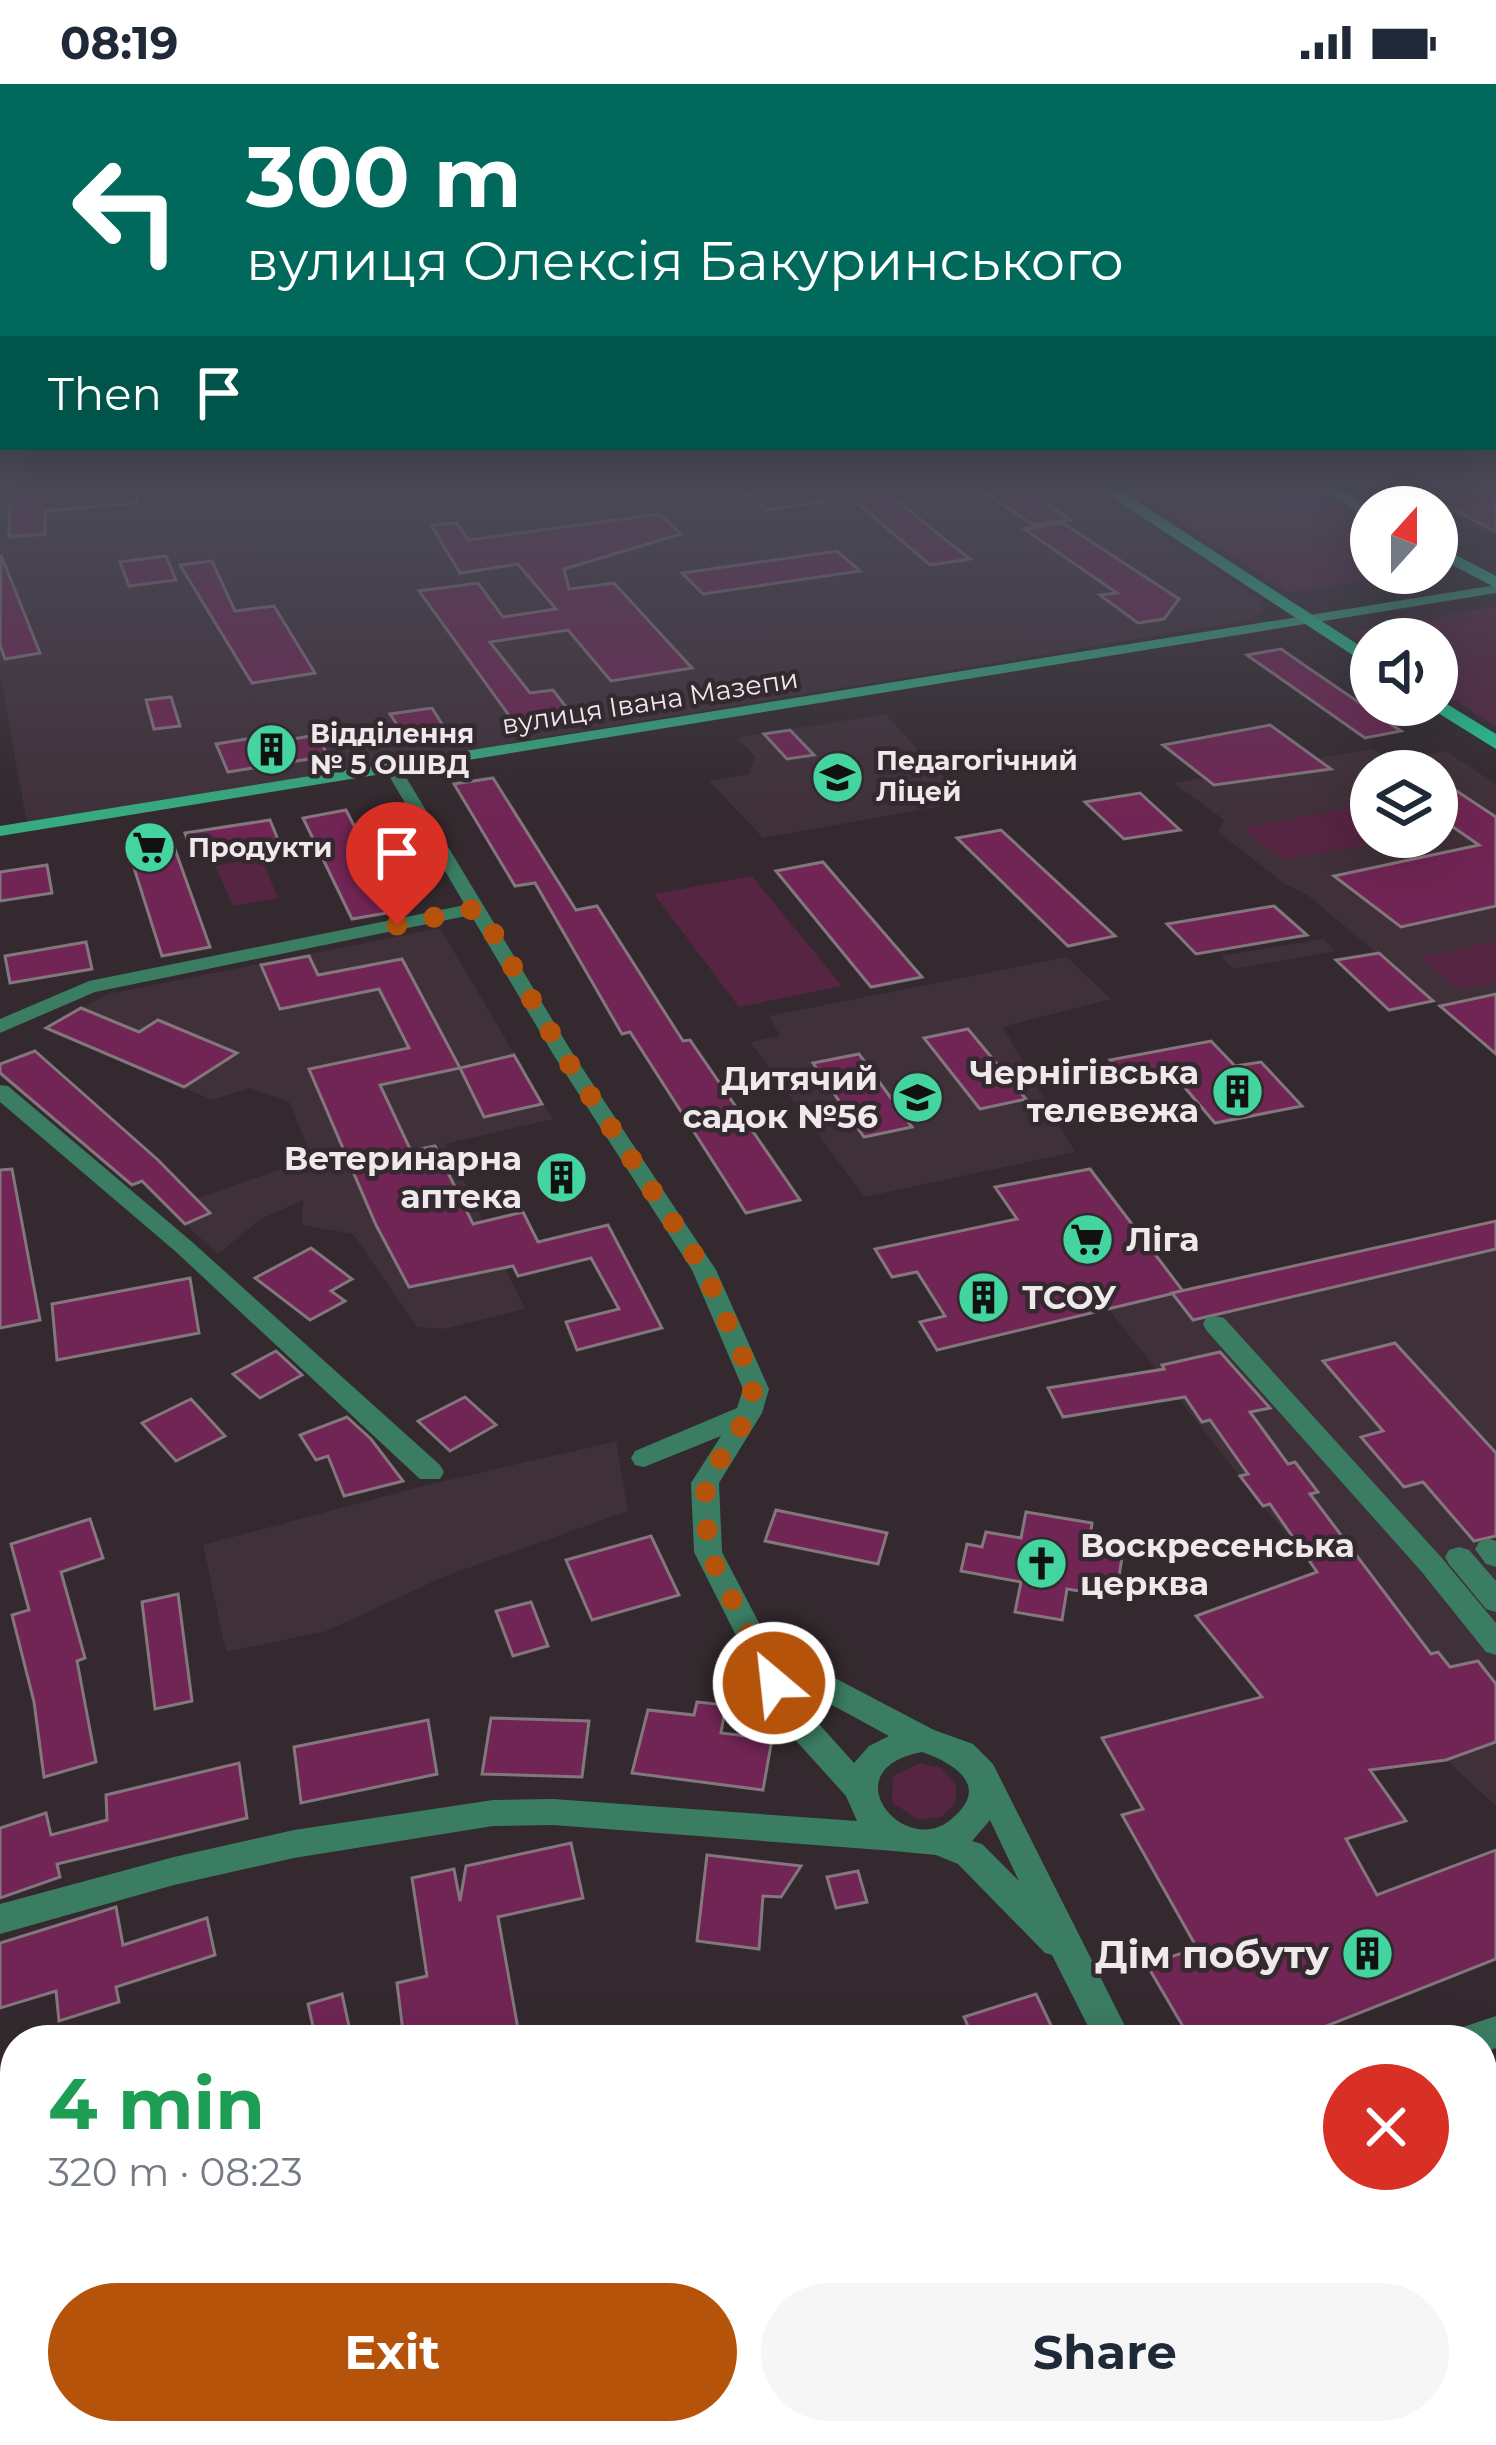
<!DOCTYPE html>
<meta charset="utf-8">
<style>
:root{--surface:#fff;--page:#f6f6f7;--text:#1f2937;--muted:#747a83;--accent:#b45309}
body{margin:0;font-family:Montserrat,sans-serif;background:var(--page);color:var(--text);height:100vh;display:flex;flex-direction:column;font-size:45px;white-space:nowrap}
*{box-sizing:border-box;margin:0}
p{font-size:39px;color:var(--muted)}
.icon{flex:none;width:66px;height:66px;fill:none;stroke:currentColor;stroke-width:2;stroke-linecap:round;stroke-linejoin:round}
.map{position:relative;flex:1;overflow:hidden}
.drawer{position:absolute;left:0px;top:1941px;width:1497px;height:420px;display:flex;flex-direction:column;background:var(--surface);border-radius:48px 48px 0 0;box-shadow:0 12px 48px #0002}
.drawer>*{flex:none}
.banner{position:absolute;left:0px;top:0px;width:1497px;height:366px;box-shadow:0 12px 48px #0002;background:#00695c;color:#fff;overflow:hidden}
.needle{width:78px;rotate:21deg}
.tools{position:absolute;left:1350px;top:402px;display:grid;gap:24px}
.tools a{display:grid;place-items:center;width:108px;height:108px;border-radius:50%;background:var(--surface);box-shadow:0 12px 48px #0002;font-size:60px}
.pin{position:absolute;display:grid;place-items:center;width:102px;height:102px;color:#fff;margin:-123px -51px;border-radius:50% 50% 50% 0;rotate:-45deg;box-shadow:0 0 12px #0007}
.pin .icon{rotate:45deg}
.me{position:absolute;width:132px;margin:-66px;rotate:332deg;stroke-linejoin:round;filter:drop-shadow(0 0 9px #0008)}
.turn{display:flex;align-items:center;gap:42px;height:252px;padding:0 48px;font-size:54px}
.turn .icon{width:156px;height:156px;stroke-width:2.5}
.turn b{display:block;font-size:84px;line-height:102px}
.then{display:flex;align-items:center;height:114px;padding:0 48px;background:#0003;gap:24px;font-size:45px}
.round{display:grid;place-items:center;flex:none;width:126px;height:126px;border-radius:63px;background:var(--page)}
.head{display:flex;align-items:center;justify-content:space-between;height:204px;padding:0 48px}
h1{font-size:72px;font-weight:700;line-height:90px;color:#1e9e55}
.button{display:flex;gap:24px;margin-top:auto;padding:24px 48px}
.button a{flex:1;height:138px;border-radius:72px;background:var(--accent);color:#fff;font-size:48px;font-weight:700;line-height:138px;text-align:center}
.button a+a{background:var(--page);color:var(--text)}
.status{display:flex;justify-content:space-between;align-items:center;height:84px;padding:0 60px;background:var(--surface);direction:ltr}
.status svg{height:33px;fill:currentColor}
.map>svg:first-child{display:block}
.built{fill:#403039;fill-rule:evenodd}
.green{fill:#552541}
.building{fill:#712554;stroke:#83777d;stroke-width:3}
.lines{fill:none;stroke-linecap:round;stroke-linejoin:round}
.street{fill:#3b7d63;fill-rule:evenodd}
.secondary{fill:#36ab80;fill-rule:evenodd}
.primary{fill:#25ce97;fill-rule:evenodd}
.route{stroke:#b45309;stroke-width:21;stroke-dasharray:0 37.8}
.labels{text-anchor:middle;stroke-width:9;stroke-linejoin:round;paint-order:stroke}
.far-street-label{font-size:27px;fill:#f0e9ec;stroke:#33292e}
.far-poi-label{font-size:27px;font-weight:bold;fill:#f0e9ec;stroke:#33292e;text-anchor:start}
.poi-label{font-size:33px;font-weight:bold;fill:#f0e9ec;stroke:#33292e;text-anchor:end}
.near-poi-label{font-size:39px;font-weight:bold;fill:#f0e9ec;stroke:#33292e;text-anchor:end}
</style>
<div class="status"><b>08:19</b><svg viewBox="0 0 49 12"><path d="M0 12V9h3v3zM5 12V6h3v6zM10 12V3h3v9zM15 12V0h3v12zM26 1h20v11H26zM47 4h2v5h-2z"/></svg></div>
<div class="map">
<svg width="1496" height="2361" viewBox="0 0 1496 2361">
<rect width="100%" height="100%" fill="#33292e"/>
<g class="built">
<path d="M0,401H1087L1258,514L1265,525L1251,536L27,739L0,590Z"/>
<path d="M885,630L962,713L937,723L763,754L709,697L749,690L755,672L737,654Z"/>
<path d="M1372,665L1392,678L1446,667L1496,700V910L1440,922L1306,810L1283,799L1218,748L1224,736L1174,699ZM1371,687H1437V753H1371Z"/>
<path d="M440,844L553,1035L446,1060L525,1225L443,1245L417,1243L353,1150L302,1141L303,1116L261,1135L218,1170L185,1140L210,1129L196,1115L312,1074L289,1018L250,1004L212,1016L46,944L108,910Z"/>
<path d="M1323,855L1336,867L1234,885L1221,872Z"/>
<path d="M1067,873L1111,915L1003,943L1075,1068L864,1113L750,958L780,952L769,932Z"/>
<path d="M1496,1137V1722L1446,1676L1393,1577L1263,1422L1107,1223Z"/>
<path d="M616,1357L628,1427L443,1493L327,1547L226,1568L203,1461L419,1403Z"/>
</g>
<g class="green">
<path d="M1122,401H1311L1371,436V489H1418L1289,508Z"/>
<path d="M1496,523V643L1437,605V555H1371V562L1349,548Z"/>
<path d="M1360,722L1371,730V753L1402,754L1283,776L1243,744Z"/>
<path d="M261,773L278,814L233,822L215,782Z"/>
<path d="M752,792L842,902L739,923L654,810Z"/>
<path d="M1496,857V898L1459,906L1419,874Z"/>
<path d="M920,1679L941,1684L956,1700V1719L941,1733L918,1736L892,1718L893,1692Z"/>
</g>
<g class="building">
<path d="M20,401H136L137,419L45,427V450L9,453L10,416Z"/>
<path d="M737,401H877L970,475L930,481L837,402L838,416L765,426Z"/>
<path d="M974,401H1040L1041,416L1071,436L1033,441Z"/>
<path d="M1408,401H1496V448Z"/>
<path d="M660,430L681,450L564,485L569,505L614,499L692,584L611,597L568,546L490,558L530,609L553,606L573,632L516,641L419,507L478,499L503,533L556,525L518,480L460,489L431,441L457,439L468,456Z"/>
<path d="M1063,439L1179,515L1164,535L1138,539L1100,511L1117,509L1024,445Z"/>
<path d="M837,467L860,487L703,510L682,489Z"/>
<path d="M1,471L40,569L5,575L0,561Z"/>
<path d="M166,472L176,496L129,502L120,478Z"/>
<path d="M212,477L235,527L274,522L315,589L252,599L180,481Z"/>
<path d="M1281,565L1307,583L1401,647L1365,654L1247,571Z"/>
<path d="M171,613L180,642L154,645L146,616Z"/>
<path d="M432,624L449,651L408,657L390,630Z"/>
<path d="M1270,641L1331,685L1214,701L1163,661Z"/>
<path d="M790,646L814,671L787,675L764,650Z"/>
<path d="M317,651L328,672L228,688L216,660L259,653L263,660Z"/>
<path d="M493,694L576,826L597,822L683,957L690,956L800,1116L746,1129L630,948L622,950L535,799L515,802L454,700Z"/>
<path d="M1437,694L1496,733V822L1401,843L1334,792L1479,761L1437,732Z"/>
<path d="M1140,709L1180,746L1124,755L1085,718Z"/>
<path d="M346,726L398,827L352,835L303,734Z"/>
<path d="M270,736L279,758L193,772L185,749Z"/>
<path d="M1001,746L1115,852L1068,862L957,754Z"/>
<path d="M172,757L210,863L162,872L128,765Z"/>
<path d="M823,778L922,893L871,903L776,787Z"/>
<path d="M47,781L52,809L0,817V788Z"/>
<path d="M1274,822L1307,851L1196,870L1167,840Z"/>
<path d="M86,858L92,885L10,899L5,872Z"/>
<path d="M1379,869L1433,917L1389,926L1336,876Z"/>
<path d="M309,872L318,891L402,875L460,984L380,1001L411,1067L435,1062L473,1140L523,1128L538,1158L608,1141L662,1244L577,1266L566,1238L619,1225L591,1174L518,1192L513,1182L409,1203L376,1141L309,985L409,964L379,905L280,925L261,881Z"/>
<path d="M1496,910V970L1440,922Z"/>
<path d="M81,924L139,948L158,936L237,969L184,1003L46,944Z"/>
<path d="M968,945L1026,1015L980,1025L924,954Z"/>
<path d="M1211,957L1235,982L1261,978L1302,1022L1215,1039L1175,992L1132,1001L1110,976Z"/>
<path d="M35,967L158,1076L210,1129L185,1140L142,1097L132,1101L0,989V980Z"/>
<path d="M859,970L888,1010L912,1043L864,1053L813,979Z"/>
<path d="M514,971L542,1020L484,1033L460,984Z"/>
<path d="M12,1085L40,1236L0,1244V1086Z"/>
<path d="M1090,1085L1183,1207L937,1266L920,1238L945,1232L917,1188L892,1193L875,1165L1017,1135L995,1103Z"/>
<path d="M1496,1137V1165L1193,1236L1172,1209Z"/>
<path d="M311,1164L352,1195L331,1207L345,1217L310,1236L255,1194Z"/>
<path d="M190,1194L199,1249L57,1276L52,1220Z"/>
<path d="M1395,1259L1496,1369V1452L1474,1457L1423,1398L1404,1403L1361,1353L1383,1347L1323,1277Z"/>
<path d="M276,1267L302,1291L260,1314L233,1290Z"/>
<path d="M1220,1268L1270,1324L1250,1328L1288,1380L1295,1378L1318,1408L1310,1410L1431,1570L1438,1568L1450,1583L1478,1577L1496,1600V1658L1446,1676L1370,1686L1406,1737L1346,1755L1377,1811L1496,1766V1875L1291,1956H1191L1147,1881L1197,1864L1122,1731L1143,1725L1102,1654L1262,1613L1196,1532L1317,1488L1270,1420L1263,1422L1240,1392L1248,1390L1210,1336L1202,1338L1185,1313L1063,1333L1048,1304L1164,1285L1162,1281Z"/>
<path d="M465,1313L496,1341L450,1367L418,1337Z"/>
<path d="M191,1315L225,1352L176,1377L142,1339Z"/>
<path d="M347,1333L371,1355L403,1397L344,1412L328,1372L316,1376L300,1351Z"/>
<path d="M776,1426L887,1449L878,1480L765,1457Z"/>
<path d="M1026,1428L1092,1439L1088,1468L1122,1473L1116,1513L1067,1505L1062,1536L1015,1528L1021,1498L961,1487L967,1460L982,1463L986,1448L1021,1454Z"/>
<path d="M90,1435L103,1474L61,1488L85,1574L77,1577L96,1678L44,1693L34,1618L12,1531L29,1526L11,1460Z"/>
<path d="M651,1452L679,1511L592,1536L566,1476Z"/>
<path d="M178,1510L192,1617L155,1625L142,1518Z"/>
<path d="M531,1518L548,1562L513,1572L496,1527Z"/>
<path d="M697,1618L726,1621L721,1649L772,1655L763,1706L632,1689L648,1626L694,1631Z"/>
<path d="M491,1634L589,1637L582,1693L482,1690Z"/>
<path d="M428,1636L437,1690L301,1719L294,1663Z"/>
<path d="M239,1679L247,1734L57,1780L60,1793L0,1814V1744L46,1729L51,1751L107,1736L106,1711Z"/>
<path d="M571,1759L583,1814L498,1833L520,1956H404L397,1899L427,1892L412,1794L454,1785L460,1817L466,1782Z"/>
<path d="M707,1771L801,1782L781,1813L763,1812L759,1865L697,1857Z"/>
<path d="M858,1787L867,1818L836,1824L827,1793Z"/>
<path d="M116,1823L123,1861L207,1834L215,1871L116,1903L119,1918L59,1937L56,1907L0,1924V1859Z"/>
<path d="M342,1910L352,1956H316L308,1920Z"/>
<path d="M1036,1910L1058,1956H974L964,1933Z"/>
</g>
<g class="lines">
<g class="street">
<path d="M393,680L401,685L573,970L716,1186L769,1305L762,1329L719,1399L722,1468L770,1560L934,1646L973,1660L993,1680L1132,1956H1095L1052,1871L1045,1869L958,1780L936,1771L894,1767L553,1741L493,1742L294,1774L174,1801L0,1850V1820L174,1773L294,1746L493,1716L553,1715L857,1737L846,1712L780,1639L694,1468L691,1399L721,1352L644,1383L635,1381L631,1374L635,1367L737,1324L743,1305L692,1186L553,970L471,831L95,908L0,949V935L89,897L465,821L385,685ZM790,1598L889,1652L869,1662L854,1679L802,1621ZM922,1668C957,1680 992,1704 949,1737C902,1773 831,1685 922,1668ZM990,1736L1019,1797L982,1760L972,1757Z"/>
<path d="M0,1001L8,1002L191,1157L440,1381L444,1388L440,1395H420L175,1167L0,1018Z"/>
<path d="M1215,1232L1224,1234L1441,1473L1496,1539V1571L1486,1568L1421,1487L1206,1246L1203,1240L1206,1234Z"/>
<path d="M1489,1455L1496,1457V1483L1486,1480L1475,1465L1479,1458Z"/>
<path d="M1459,1463L1469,1466L1496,1497V1528L1486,1525L1449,1480L1445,1473L1449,1466Z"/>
<path d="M1496,1932V1964L1482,1969V1956H1454L1460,1944Z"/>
<path d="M463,2346H531L524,2361H455Z"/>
<path d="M1321,2346H1363L1370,2361H1327Z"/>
</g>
<path class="secondary" d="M1496,501V509L0,752V742Z"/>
<g class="primary">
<path d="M1093,401H1112L1371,569V583Z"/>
<path d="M1313,401H1333L1371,423V435Z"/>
<path d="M1437,461L1496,492V504L1437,473Z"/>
<path d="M1437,614L1496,650V665L1430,624L1428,621H1437Z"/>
</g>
</g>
<linearGradient id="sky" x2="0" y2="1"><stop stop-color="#1c1719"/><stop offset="0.55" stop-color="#4a4957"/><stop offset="1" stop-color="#4a4957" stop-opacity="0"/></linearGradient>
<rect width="1496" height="732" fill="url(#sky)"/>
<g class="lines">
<path class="route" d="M397,841L479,824L563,970L704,1186L754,1298L749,1330L705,1399L708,1468L774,1599"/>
</g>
<defs>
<symbol id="building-disc" viewBox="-11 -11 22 22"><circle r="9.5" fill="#43d4a0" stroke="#33292e"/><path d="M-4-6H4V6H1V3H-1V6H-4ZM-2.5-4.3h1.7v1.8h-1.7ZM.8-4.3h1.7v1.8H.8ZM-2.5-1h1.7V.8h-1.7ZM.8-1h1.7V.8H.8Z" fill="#111"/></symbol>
<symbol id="university-disc" viewBox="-11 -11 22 22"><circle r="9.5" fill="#43d4a0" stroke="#33292e"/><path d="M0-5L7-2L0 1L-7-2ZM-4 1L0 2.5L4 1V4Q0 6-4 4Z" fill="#111"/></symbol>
<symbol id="supermarket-disc" viewBox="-11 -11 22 22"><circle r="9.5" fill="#43d4a0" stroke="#33292e"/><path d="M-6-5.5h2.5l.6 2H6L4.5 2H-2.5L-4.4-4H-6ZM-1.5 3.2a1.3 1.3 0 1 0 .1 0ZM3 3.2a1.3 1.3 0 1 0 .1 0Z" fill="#111"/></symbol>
<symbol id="school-disc" viewBox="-11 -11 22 22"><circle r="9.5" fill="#43d4a0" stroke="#33292e"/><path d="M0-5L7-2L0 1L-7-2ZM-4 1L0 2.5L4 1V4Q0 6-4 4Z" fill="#111"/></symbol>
<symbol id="church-disc" viewBox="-11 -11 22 22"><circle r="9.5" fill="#43d4a0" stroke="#33292e"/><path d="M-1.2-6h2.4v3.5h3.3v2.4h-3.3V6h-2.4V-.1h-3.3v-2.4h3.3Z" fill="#111"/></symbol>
</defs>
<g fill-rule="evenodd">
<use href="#building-disc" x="242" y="636" width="59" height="59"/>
<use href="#university-disc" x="808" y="664" width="59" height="59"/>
<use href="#supermarket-disc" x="120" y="734" width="59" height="59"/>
<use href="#building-disc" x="1208" y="978" width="59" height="59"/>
<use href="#school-disc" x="888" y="984" width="59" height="59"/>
<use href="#building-disc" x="532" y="1064" width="59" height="59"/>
<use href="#supermarket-disc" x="1058" y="1126" width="59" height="59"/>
<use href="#building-disc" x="954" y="1184" width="59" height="59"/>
<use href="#church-disc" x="1012" y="1450" width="59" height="59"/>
<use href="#building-disc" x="1338" y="1840" width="59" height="59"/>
</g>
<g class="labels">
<g class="far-street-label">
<text transform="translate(650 618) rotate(-9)" y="9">вулиця Івана Мазепи</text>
</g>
<g class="far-poi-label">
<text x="310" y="659">Відділення<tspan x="310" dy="31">№ 5 ОШВД</tspan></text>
<text x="876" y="686">Педагогічний<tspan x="876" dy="31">Ліцей</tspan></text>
<text x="188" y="773">Продукти</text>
</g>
<g class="poi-label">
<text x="1199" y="1000">Чернігівська<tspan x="1199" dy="38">телевежа</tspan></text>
<text x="878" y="1006">Дитячий<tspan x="878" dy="38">садок №56</tspan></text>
<text x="522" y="1086">Ветеринарна<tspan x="522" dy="38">аптека</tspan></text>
<text x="1126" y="1167" text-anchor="start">Ліга</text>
<text x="1022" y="1225" text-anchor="start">ТСОУ</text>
<text x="1080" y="1473" text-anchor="start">Воскресенська<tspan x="1080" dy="38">церква</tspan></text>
</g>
<g class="near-poi-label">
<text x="1329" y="1884">Дім побуту</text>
</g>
</g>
</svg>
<div class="tools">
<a><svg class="needle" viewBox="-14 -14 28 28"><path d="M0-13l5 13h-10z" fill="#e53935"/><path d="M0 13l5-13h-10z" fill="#747a83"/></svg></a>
<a><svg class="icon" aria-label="sound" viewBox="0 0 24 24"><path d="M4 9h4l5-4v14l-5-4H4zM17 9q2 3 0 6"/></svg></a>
<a><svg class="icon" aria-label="layers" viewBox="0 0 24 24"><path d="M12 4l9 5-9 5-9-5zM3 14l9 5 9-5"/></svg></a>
</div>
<div class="pin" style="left:397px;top:841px;background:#d93025"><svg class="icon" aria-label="arrive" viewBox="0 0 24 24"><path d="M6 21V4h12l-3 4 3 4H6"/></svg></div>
<svg class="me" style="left:774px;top:1599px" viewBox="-20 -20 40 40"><circle r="17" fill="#b45309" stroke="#fff" stroke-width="3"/><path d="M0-11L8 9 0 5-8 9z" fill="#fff"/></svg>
<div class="banner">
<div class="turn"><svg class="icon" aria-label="left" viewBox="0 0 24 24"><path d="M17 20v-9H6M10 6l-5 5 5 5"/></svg><div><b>300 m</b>вулиця Олексія Бакуринського</div></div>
<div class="then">Then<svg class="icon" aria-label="arrive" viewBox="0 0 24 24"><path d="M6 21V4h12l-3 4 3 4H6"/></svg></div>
</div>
<section class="drawer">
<div class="head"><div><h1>4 min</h1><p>320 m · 08:23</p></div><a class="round" style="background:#d93025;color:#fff"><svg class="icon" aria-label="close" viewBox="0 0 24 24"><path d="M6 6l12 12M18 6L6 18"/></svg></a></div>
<div class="button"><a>Exit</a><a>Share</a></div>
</section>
</div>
